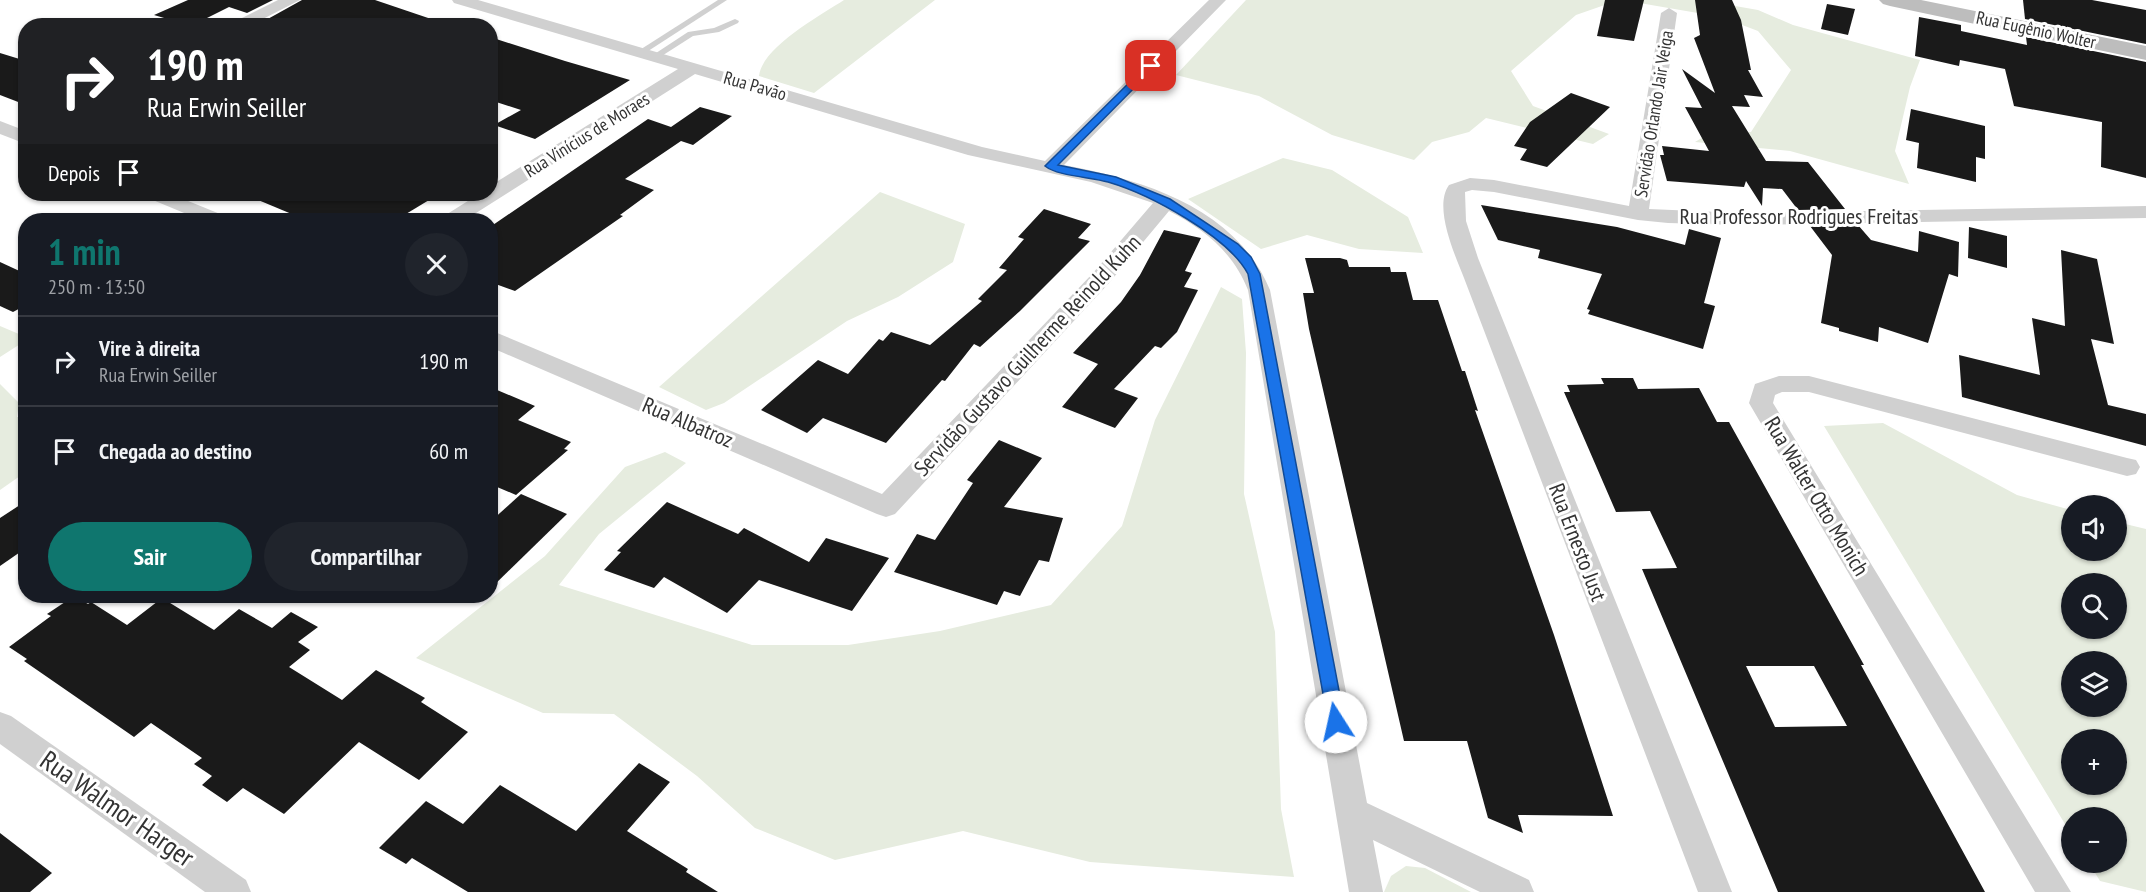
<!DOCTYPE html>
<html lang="pt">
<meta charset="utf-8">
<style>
:root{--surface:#171b24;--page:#20242c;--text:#f1f3f6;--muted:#9ea1a6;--line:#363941;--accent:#0f766e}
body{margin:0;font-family:"PT Sans Narrow",sans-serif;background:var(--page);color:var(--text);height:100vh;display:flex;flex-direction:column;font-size:22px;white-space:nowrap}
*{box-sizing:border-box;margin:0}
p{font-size:20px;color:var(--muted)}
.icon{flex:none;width:33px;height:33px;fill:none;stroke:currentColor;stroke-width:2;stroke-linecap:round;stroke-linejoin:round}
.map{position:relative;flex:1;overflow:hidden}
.details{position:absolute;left:18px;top:213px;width:480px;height:390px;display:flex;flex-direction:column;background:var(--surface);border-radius:24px;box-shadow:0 2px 4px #0004}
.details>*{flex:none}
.banner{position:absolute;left:18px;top:18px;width:480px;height:183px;border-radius:24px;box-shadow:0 2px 4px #0004;background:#202124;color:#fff;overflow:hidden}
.controls{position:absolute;left:2061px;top:495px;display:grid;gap:12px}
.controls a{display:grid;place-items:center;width:66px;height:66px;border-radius:50%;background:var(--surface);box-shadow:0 2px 4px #0004;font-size:30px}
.pin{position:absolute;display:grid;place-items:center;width:51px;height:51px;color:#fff;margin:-26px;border-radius:12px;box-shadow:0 3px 9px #0006}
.me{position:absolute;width:66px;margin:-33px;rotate:350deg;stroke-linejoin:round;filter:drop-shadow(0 0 4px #0008)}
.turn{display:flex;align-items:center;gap:21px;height:126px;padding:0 30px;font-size:27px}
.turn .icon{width:78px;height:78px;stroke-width:2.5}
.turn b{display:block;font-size:42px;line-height:51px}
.then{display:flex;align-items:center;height:57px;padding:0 30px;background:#0003;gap:12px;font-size:22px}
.round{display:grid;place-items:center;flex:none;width:63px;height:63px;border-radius:32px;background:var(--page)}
.summary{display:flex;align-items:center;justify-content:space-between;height:102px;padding:0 30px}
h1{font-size:36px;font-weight:700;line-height:45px;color:var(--accent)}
.button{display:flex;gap:12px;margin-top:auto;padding:12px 30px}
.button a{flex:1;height:69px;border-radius:36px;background:var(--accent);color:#fff;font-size:24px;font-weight:700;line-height:69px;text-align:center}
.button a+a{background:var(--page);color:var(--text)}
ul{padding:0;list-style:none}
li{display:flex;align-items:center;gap:18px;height:90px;padding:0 30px;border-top:2px solid var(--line)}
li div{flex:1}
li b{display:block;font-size:22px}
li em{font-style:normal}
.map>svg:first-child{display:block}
.green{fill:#e6ecdf;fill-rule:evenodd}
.building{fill:#1a1a1a;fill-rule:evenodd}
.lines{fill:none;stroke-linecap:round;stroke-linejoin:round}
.lane{fill:#d0d0d0;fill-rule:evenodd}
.street{fill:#d0d0d0;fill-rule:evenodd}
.secondary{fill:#bdbdbd;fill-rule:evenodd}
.route{fill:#1a73e8;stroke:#114b97;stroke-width:1.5}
.labels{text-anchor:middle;stroke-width:6;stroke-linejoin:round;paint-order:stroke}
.far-street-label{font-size:18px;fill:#333;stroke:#fff}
.street-label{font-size:22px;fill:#333;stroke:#fff}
.near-street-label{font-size:27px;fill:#333;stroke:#fff}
</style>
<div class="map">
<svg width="2146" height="892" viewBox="0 0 2146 892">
<rect width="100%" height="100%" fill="#fff"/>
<g class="green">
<path d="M844,0H935L814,93L759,76C762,47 821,15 844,0Z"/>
<path d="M1246,0H1619L1576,15L1511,71L1533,106L1609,134L1593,144L1486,118L1469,132L1432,142L1414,160L1332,135L1259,96L1176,75Z"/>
<path d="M1622,0H1701L1758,10L1793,25L1920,60L1910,87L1895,151L1909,184L1790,151L1695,142L1705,136L1751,132L1791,70L1758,31L1721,17Z"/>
<path d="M1283,158L1332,170L1408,217L1423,253L1359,249L1307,235L1261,249L1188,199Z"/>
<path d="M880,192L965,224L953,262L898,297L847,321L724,403L706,410L659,387Z"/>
<path d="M1221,287L1242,299L1246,353L1244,494L1275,632L1281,809L1294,877L1090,862L963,831L835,860L755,828L697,776L614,714L543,713L416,658L545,556L625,467L665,452L686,463L599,534L559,585L752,645H848L940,631L1051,605L1122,526L1155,420Z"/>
<path d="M0,326L26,337L25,341L0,357Z"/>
<path d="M0,384L19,403L17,417H26L25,477L20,476L0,490Z"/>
<path d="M1883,423L2017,495L2071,510L2072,550H2116L2117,522L2146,529V892L2100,881L2089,863L2116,862V818H2072L2071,834L1824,426ZM2072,584H2116V628H2072ZM2072,662H2116V706H2072ZM2072,740H2116V784H2072Z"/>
<path d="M1406,866L1425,868L1471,892H1384L1391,876Z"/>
</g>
<g class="building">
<path d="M188,0H273L247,13L229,7L191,26L154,15Z"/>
<path d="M302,0H375L437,21L436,26H282L266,20Z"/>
<path d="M1605,0H1644L1634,41L1597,36Z"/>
<path d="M1695,0H1732L1741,20L1751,70H1748L1763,97L1744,95L1750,107L1732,106L1766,161L1808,162L1845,209L1798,210L1782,189L1763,188L1762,206L1746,181L1744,187L1667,181L1660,155H1664L1662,146L1709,151L1685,107L1702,108L1682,69L1715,93L1694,38L1700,35Z"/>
<path d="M2023,0H2092L2146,10V44L2025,19Z"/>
<path d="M1827,4L1855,9L1848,35L1821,29Z"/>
<path d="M1919,17L1961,25V31L2027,45L2026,37L2146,62V178L2101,167L2102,122L2014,106L2005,69L1960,60L1959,66L1915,56Z"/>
<path d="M490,37L565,61L630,80L535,139L494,125L521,110L490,100Z"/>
<path d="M0,53L26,61V105L0,95Z"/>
<path d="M1571,93L1610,107L1547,167L1520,160L1527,149L1514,146L1530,122Z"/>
<path d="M700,107L732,116L693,145L681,141L625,179L654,190L620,215L623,216L515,291L490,282V227L648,119L671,127Z"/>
<path d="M1911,109L1985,126V159L1976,157V182L1917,168L1919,143L1906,140Z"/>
<path d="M244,194H439L396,220H306Z"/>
<path d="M1481,205L1617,227L1685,245L1689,229L1721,238L1704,303L1715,306L1703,349L1588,314L1590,310L1587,309L1602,274L1538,258L1540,250L1498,240Z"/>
<path d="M1044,209L1091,224L1078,238L1090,241L1020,311L980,347L974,344L945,381L942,380L886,443L823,418L807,433L761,410L818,360L848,374L879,339L883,341L891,332L930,345L982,301L978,299L1007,270L999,268L1024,239L1018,237Z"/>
<path d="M1858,225L1871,240L1918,252L1919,231L1959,242L1958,277L1949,274L1928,343L1879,327L1878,342L1839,331V328L1821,323L1832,255L1810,226Z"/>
<path d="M1969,227L2007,236V268L1968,258Z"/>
<path d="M1164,230L1201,238L1185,271L1192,273L1184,287L1198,290L1177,332L1161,348L1155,346L1114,389L1138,398L1115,428L1062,407L1098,364L1073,353L1121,302L1140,275Z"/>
<path d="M2061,250L2097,259L2114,344L2091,339L2108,405L2146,414V446L1962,397L1959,355L2040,375L2032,318L2065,326Z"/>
<path d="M1305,258H1340L1347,260L1349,267H1390L1391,272H1406L1413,300H1438L1462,371H1465L1478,411L1475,410L1554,635L1613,816L1518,815L1523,833L1488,818L1467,741H1404L1309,329L1303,293H1314Z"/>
<path d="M0,262L26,274V305L13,312L0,306Z"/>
<path d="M1601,378H1633L1638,389L1699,388L1717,422H1729L1864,665H1861L1985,892H1778L1642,569L1677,568L1650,511L1616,512L1564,392H1570L1567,385L1604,384ZM1746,666H1814L1847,726L1775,727Z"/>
<path d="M490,387L535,406L518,420L571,442L564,449L568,450L516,495L490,484Z"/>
<path d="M999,440L1042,458L1004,507L1063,518L1049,562L1039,560L1020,596L1004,591L997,605L894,572L917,534L935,540L973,483L967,480Z"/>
<path d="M521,494L567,514L490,589V522Z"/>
<path d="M26,501V548L0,566V518Z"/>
<path d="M667,502L738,534L744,528L809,562L826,538L889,558L852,611L759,580L727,613L664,577L654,588L604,570L621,552L617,551Z"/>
<path d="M74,596L88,604L91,602L127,625L162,598L214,630L239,609L272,628L291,612L318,627L298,642L310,650L289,667L342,700L376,670L425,698L421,702L468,732L419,780L359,742L284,814L243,788L227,802L202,785L212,776L194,764L202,758L151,723L134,737L24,661L27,659L9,647L51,616L47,614Z"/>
<path d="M639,763L670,782L627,831L688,869L686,872L718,892H468L412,858L406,864L379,848L426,801L463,824L500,785L576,831Z"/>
<path d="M0,833L52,873L30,892H0Z"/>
</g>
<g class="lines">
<g class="lane">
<path d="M718,0H727L642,55L635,53Z"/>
<path d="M735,19L739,21L738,23L719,32L693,36L657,59L650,57L688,32L714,28Z"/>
</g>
<g class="street">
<path d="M278,0H300L249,26H226Z"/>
<path d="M452,0H478L982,147L1045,161L1209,0H1226L1064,165C1144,180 1236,208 1270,290L1367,803L1529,880L1534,892H1480L1373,840L1383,892H1349L1248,290C1233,252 1204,229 1169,211L1109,283L895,514L886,517L877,514L490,347V330L882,494L1093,273L1153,203L1091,182L968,155L695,74L465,220H441L444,216L479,194H490V186L678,69L454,3Z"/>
<path d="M1669,8L1677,13L1649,209L1742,213L2146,206V218L1742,225L1668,223L1638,220L1494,192L1472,190L1465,192L1466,221L1478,258L1732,892H1698L1464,278C1455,255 1433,207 1449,185L1470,178L1494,180L1629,206L1661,13Z"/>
<path d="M0,121L26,131V144L0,134Z"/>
<path d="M145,194H171L225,216L228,220H201L148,198Z"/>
<path d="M1779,376H1809L2127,458L2136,460L2140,467L2136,474L2127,476L1809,392H1782L1775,395L1773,403L2071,892H2035L1749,403L1755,384Z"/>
<path d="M0,712L11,716L246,880L251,892H205L0,744Z"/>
</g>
<path class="secondary" d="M1879,0H1921L2146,46V60L1890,6L1883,4Z"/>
</g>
<path class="route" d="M1148,64L1156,66L1058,165L1116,177L1170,199L1238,244L1251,257L1260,274L1345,722L1342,727L1336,730L1331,727L1328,722L1248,274C1228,236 1149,194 1108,182C1091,177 1057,176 1045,166Z"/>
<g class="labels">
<g class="far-street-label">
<text transform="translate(2036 30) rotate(12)" y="6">Rua Eugênio Wolter</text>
<text transform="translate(755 86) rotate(16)" y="6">Rua Pavão</text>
<text transform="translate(1654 114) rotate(-81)" y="6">Servidão Orlando Jair Veiga</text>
<text transform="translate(587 135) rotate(-32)" y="6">Rua Vinícius de Moraes</text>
</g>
<g class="street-label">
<text x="1799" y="224">Rua Professor Rodrigues Freitas</text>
<text transform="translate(1027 355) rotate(-47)" y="8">Servidão Gustavo Guilherme Reinold Kuhn</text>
<text transform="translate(688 422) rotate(23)" y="8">Rua Albatroz</text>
<text transform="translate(1817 496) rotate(59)" y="8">Rua Walter Otto Monich</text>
<text transform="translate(1578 542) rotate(69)" y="8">Rua Ernesto Just</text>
</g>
<g class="near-street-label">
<text transform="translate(117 809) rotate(35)" y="9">Rua Walmor Harger</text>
</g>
</g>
</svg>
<div class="controls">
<a><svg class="icon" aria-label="sound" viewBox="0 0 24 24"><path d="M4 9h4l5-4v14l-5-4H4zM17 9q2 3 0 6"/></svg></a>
<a><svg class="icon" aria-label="search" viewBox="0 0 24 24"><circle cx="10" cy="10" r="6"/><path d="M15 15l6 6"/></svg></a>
<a><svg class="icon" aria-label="layers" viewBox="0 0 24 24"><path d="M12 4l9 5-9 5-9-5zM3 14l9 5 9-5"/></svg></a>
<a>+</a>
<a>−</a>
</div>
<div class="pin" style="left:1151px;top:66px;background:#d93025"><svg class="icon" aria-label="arrive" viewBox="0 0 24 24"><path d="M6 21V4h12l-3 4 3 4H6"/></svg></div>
<svg class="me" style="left:1336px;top:722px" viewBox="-20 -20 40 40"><circle r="19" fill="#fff"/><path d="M0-13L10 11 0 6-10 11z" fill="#1a73e8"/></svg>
<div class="banner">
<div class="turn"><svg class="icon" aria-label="right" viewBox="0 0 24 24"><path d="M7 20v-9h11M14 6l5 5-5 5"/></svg><div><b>190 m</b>Rua Erwin Seiller</div></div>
<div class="then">Depois<svg class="icon" aria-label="arrive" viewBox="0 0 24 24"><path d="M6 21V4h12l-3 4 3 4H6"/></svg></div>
</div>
<section class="details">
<div class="summary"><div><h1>1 min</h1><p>250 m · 13:50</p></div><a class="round"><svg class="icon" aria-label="close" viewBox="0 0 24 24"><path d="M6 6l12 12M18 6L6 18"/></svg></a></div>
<ul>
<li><svg class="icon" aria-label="right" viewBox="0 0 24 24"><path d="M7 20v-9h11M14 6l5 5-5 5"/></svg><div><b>Vire à direita</b><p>Rua Erwin Seiller</p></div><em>190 m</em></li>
<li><svg class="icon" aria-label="arrive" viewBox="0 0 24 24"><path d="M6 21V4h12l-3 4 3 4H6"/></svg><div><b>Chegada ao destino</b></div><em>60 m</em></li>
</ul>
<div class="button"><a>Sair</a><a>Compartilhar</a></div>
</section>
</div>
